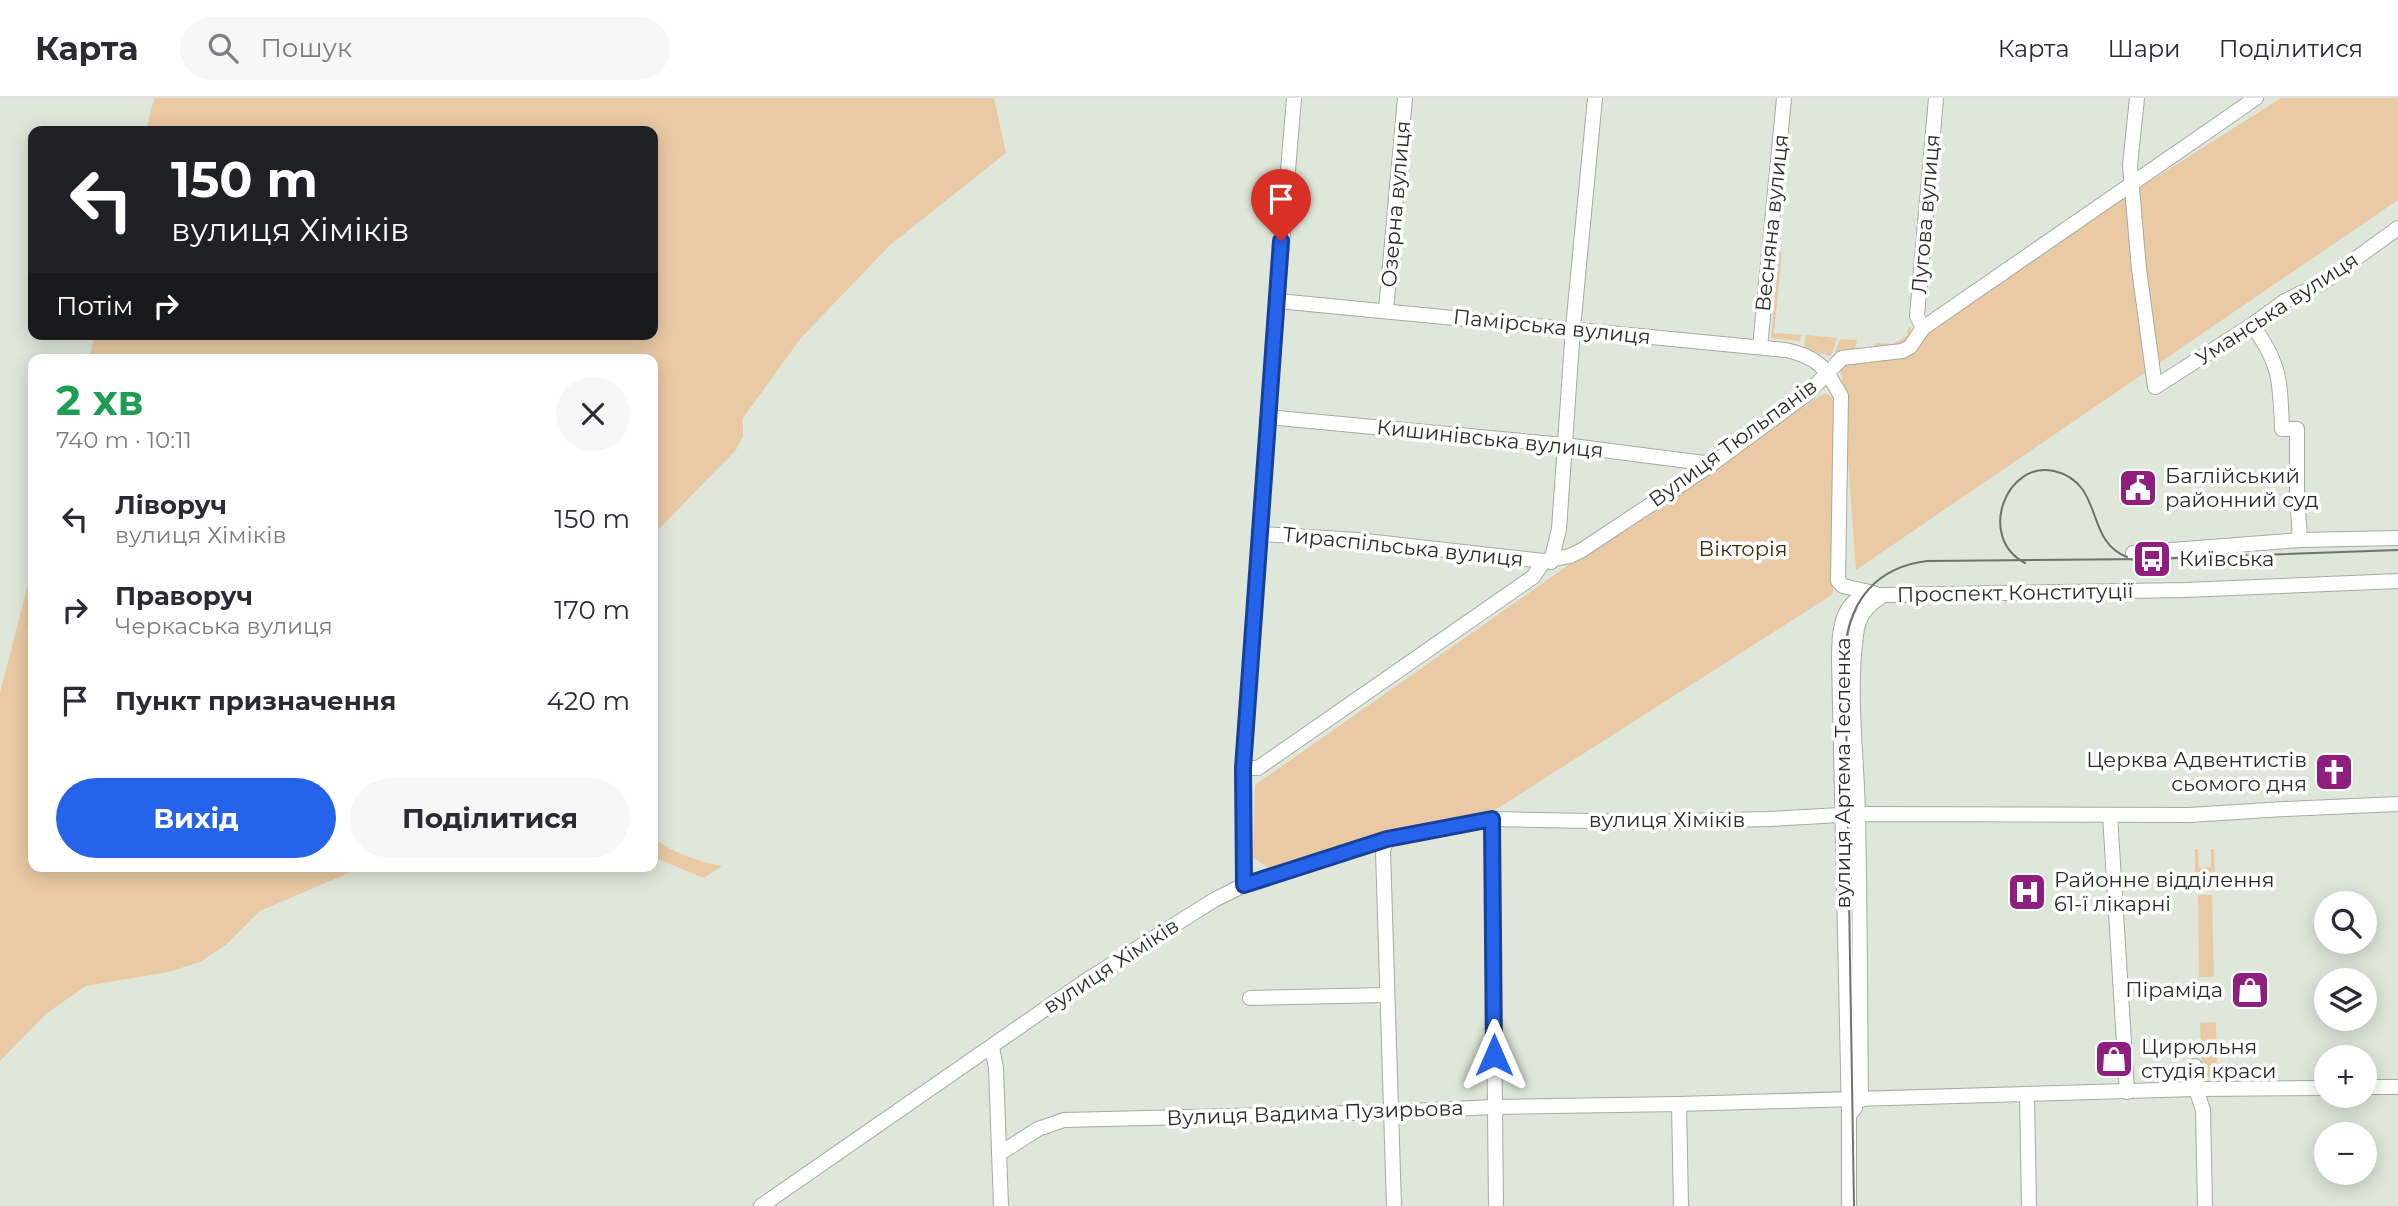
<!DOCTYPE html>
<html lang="uk">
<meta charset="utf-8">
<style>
:root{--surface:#fff;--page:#f7f7f7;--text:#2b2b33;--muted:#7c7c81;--line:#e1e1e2;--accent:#2563eb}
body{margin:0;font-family:Montserrat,sans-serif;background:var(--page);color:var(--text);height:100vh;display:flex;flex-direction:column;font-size:26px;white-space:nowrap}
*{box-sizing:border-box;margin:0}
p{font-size:23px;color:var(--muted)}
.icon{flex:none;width:38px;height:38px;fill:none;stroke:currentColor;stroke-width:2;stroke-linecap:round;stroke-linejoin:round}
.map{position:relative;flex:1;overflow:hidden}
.panel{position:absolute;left:28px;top:256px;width:630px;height:518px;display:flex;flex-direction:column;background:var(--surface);border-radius:14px;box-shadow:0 4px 18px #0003}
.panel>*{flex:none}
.guide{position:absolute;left:28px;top:28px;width:630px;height:214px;border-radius:14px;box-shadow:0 4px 18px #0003;background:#202124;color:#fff;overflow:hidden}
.tools{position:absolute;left:2314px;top:793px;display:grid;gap:14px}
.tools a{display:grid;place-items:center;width:63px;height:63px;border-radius:50%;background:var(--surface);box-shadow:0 4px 18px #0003;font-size:35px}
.pin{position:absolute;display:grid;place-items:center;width:60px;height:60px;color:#fff;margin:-72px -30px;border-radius:50% 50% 50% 0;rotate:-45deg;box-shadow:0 0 7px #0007}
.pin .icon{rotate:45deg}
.me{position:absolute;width:77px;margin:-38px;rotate:0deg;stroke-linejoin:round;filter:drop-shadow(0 0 5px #0008)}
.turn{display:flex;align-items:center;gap:24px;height:147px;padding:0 28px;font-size:32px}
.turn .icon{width:91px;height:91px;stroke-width:2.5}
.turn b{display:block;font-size:49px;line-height:60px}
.then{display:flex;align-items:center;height:66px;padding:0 28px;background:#0003;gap:14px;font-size:26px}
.round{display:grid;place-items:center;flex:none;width:74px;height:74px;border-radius:37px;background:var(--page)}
.head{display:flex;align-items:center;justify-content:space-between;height:119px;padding:0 28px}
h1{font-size:42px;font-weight:700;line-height:52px;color:#1e9e55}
.action{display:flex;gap:14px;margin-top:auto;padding:14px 28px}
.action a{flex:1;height:80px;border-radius:42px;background:var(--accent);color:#fff;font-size:28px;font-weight:700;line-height:80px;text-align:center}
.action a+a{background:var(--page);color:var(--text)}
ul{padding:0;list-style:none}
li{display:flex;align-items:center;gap:21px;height:91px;padding:0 28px}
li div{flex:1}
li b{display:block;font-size:26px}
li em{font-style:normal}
header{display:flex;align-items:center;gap:42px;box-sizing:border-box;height:98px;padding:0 35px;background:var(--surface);border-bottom:2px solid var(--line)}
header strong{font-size:33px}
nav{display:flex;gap:38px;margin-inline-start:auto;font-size:24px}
.search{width:490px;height:63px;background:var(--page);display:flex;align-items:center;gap:18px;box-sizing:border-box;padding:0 24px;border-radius:38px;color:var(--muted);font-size:26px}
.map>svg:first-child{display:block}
.green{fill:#e9caa4}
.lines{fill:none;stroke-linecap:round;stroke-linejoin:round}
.minor-casing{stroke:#a4aca0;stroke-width:16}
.minor{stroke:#fff;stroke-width:14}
.tram{stroke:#6e736b;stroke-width:2}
.route-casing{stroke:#184099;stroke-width:18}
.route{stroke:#2563eb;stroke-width:12}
.labels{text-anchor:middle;stroke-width:7;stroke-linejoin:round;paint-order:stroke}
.street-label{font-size:21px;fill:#2a2d28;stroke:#fff}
.poi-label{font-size:21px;fill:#2a2d28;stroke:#fff;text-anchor:start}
.park-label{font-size:21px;fill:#422a07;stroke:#fff}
</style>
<header>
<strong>Карта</strong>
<div class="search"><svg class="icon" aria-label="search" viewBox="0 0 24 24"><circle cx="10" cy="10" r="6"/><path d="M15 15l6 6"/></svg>Пошук</div>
<nav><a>Карта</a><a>Шари</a><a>Поділитися</a></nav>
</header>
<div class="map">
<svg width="2398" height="1108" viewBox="0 0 2398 1108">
<rect width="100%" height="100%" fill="#dee7da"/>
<g class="green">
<path d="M154,0H994L1006,55L890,147L800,241L743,320V338L736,352L653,437V261H89L95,236H653V33H146Z"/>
<path d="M2281,0H2398V102L1856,472L1842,278L1838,268L1869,253L1877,245L1893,246L1907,238L1908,229H1911V235Z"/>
<path d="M1779,154H1782L1774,235L1801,237L1800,243L1771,240Z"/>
<path d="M1806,237L1837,240L1831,258L1804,251Z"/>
<path d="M1840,241L1857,242L1854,255L1833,259Z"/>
<path d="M1825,295L1835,300L1833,496L1489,716L1274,773L1253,760L1255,687L1724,358Z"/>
<path d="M33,467V768H365L260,813L227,846L200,864L168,874L86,888L47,915L0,963V595Z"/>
<path d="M653,740C674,755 697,763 722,768L704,780L653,759Z"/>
<path d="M2195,751H2198L2199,770L2211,769V751H2214L2215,777H2195Z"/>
<path d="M2198,797H2212L2214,879H2199Z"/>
<path d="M2213,924H2216L2217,979L2202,980L2200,925Z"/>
</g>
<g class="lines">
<defs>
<g id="minor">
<path d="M2137,0L2130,67L2139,171L2155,289L2252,227L2285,203L2322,185L2398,130"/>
<path d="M1278,203L1786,252C1818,259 1825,269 1841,298L1838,483L1843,488L1874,495"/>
<path d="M1386,212L1405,0"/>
<path d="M2252,227C2281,266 2280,284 2282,331H2297V396L2300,442"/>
<path d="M1923,230L1917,218L1936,0"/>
<path d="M1760,249L1784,0"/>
<path d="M1268,319L1564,347L1712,366"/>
<path d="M1261,436L1357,442L1544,463"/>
<path d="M2133,455L2300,442L2398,440"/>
<path d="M1551,464L1559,431L1573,230L1595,0"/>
<path d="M1243,670H1258L1533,479L1544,463L1570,458L1582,452L1712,366L1808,295L1842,260L1902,253L1910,249L1923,230L2256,0"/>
<path d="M2110,717L2127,994"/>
<path d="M1492,721L1496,1108"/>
<path d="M1387,741L1383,753L1394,1108"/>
<path d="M1244,787L1243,670L1271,278L1294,0"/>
<path d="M1250,900L1387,897"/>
<path d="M992,949L996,970L1001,1108"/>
<path d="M2195,968L2196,991L2203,1012L2205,1108"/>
<path d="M2364,989H2398"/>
<path d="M2027,997L2029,1108"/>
<path d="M1861,1002C1860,907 1860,813 1858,718C1857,658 1848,597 1856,537C1858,519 1866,508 1881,499"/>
<path d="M1679,1006L1681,1108"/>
<path d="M1849,1017L1839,561C1839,543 1839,509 1861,500C1867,498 1876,498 1883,497L2185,492L2398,483"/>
<path d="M999,1056L1038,1031L1064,1022L1391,1014L1494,1009L1679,1006L2196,991L2326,990"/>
<path d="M761,1108L1084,884L1214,802L1244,787L1387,741L1492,721L1644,724L1769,721L1858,716L2189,717L2284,711L2398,706"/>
<path d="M1849,1108V1017L1855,1010"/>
</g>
</defs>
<use href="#minor" class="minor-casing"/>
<use href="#minor" class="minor"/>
<g class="tram">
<path d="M2025,465C1976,439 2007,362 2054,373C2105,385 2084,443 2127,459"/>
<path d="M1854,1108L1845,550C1850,502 1877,469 1927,463L2152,461L2398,452"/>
</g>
</g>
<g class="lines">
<defs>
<path id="route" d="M1281,143L1243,670L1244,787L1387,741L1492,721L1494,957"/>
</defs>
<use href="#route" class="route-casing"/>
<use href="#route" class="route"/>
</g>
<defs>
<symbol id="civic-square" viewBox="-11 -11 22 22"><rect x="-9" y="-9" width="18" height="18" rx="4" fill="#901e7e" stroke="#fff"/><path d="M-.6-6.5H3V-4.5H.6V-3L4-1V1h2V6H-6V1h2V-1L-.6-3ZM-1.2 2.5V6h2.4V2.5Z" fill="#fff"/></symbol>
<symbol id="bus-square" viewBox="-11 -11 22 22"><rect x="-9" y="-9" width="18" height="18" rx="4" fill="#901e7e" stroke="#fff"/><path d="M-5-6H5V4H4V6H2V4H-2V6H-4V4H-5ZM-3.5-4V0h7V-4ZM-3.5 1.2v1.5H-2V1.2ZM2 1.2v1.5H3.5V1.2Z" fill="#fff"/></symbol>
<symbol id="church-square" viewBox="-11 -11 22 22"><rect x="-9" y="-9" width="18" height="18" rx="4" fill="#901e7e" stroke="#fff"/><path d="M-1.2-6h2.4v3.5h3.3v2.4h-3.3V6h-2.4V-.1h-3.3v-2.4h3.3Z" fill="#fff"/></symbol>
<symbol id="hospital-square" viewBox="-11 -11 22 22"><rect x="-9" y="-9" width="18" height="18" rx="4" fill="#901e7e" stroke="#fff"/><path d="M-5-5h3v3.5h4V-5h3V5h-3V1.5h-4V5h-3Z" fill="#fff"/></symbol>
<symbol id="shop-square" viewBox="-11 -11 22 22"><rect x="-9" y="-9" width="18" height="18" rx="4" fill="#901e7e" stroke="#fff"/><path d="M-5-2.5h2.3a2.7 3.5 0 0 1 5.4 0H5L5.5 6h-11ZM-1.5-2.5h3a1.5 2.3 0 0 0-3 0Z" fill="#fff"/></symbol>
</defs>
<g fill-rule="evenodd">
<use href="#civic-square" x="2116" y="368" width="44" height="44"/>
<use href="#bus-square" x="2130" y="439" width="44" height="44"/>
<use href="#church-square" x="2312" y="652" width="44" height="44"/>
<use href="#hospital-square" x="2005" y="772" width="44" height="44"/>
<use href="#shop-square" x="2228" y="870" width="44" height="44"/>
<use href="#shop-square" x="2092" y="939" width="44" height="44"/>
</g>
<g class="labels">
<g class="street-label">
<text transform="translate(1396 106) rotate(-85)" y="7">Озерна вулиця</text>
<text transform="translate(1926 116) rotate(-85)" y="7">Лугова вулиця</text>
<text transform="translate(1772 125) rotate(-84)" y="7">Весняна вулиця</text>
<text transform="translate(2277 211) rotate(-33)" y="7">Уманська вулиця</text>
<text transform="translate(1552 229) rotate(6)" y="7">Памірська вулиця</text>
<text transform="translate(1490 341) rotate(6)" y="7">Кишинівська вулиця</text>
<text transform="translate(1733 345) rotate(-36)" y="7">Вулиця Тюльпанів</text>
<text transform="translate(1403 449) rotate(6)" y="7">Тираспільська вулиця</text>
<text transform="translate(2015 495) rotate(-1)" y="7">Проспект Конституції</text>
<text transform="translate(1843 675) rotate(-90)" y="7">вулиця Артема Тесленка</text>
<text x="1667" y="729">вулиця Хіміків</text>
<text transform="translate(1111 868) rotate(-33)" y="7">вулиця Хіміків</text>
<text transform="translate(1315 1015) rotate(-2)" y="7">Вулиця Вадима Пузирьова</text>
</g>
<g class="poi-label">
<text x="2165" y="385">Баглійський<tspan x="2165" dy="24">районний суд</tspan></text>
<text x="2179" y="468">Київська</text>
<text x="2307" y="669" text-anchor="end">Церква Адвентистів<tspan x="2307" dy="24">сьомого дня</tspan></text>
<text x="2054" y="789">Районне відділення<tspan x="2054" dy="24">61-ї лікарні</tspan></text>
<text x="2223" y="899" text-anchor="end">Піраміда</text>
<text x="2141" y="956">Цирюльня<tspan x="2141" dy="24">студія краси</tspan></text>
</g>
<g class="park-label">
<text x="1743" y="458">Вікторія</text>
</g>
</g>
</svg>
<div class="tools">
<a><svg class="icon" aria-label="search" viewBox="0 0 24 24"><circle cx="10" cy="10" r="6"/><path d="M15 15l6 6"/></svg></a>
<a><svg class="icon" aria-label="layers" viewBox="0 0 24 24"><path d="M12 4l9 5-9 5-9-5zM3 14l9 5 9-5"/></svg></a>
<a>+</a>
<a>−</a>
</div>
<div class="pin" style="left:1281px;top:143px;background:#d93025"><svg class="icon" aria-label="arrive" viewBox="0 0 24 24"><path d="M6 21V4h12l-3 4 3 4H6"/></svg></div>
<svg class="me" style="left:1494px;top:957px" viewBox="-20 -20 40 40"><path d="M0-17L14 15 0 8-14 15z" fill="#2563eb" stroke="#fff" stroke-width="4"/></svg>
<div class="guide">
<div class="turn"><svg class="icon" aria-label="left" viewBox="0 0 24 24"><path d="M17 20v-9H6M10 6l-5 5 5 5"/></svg><div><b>150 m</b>вулиця Хіміків</div></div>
<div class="then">Потім<svg class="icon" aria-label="right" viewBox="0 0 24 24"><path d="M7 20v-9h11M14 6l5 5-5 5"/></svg></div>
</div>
<section class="panel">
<div class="head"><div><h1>2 хв</h1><p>740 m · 10:11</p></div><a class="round"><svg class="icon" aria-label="close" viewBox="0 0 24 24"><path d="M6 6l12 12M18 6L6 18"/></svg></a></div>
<ul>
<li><svg class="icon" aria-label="left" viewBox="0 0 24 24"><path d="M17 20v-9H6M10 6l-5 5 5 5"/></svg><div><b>Ліворуч</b><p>вулиця Хіміків</p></div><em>150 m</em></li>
<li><svg class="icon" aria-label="right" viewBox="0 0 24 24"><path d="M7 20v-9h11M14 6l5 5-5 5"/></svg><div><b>Праворуч</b><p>Черкаська вулиця</p></div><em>170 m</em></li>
<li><svg class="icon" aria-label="arrive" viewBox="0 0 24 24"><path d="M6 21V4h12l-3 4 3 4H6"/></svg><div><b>Пункт призначення</b></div><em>420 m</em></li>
</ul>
<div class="action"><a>Вихід</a><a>Поділитися</a></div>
</section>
</div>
